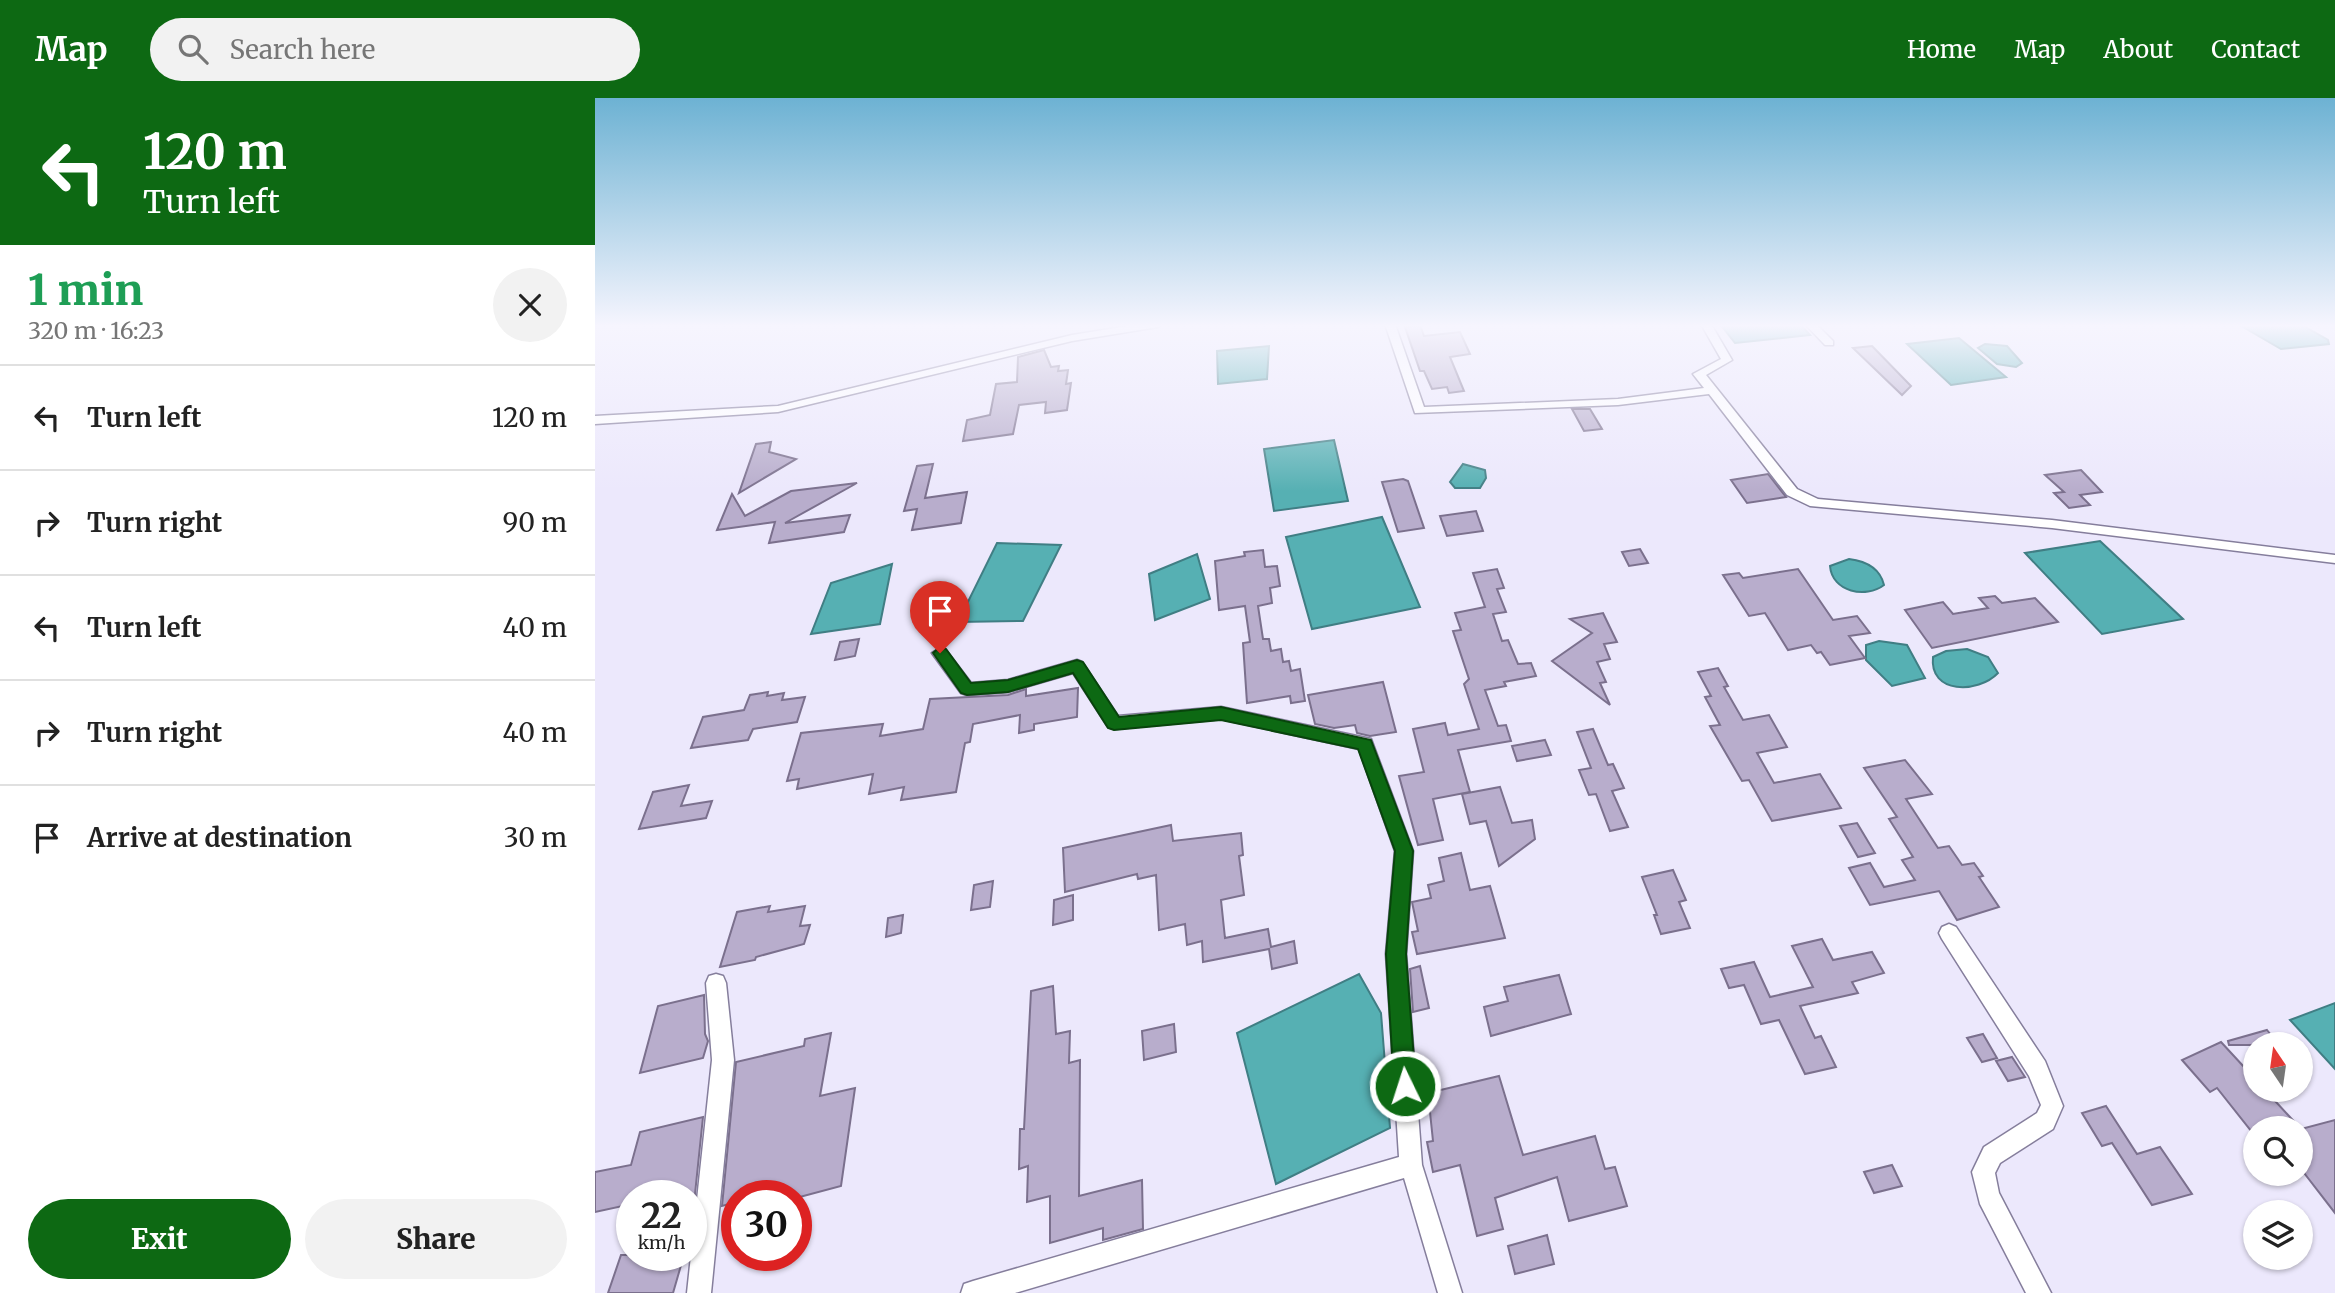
<!DOCTYPE html>
<meta charset="utf-8">
<style>
:root{--surface:#fff;--page:#f2f2f2;--text:#222;--muted:#767676;--line:#e0e0e0;--accent:#0d6913}
body{margin:0;font-family:Merriweather,serif;background:var(--page);color:var(--text);height:100vh;display:flex;flex-direction:column;font-size:26px;white-space:nowrap}
*{box-sizing:border-box;margin:0}
p{font-size:23px;color:var(--muted)}
.icon{flex:none;width:38px;height:38px;fill:none;stroke:currentColor;stroke-width:2;stroke-linecap:round;stroke-linejoin:round}
.map{position:relative;flex:1;overflow:hidden}
.side{display:flex;flex-direction:column;background:var(--surface);width:595px}
.side>*{flex:none}
.banner{background:#0d6913;color:#fff;overflow:hidden}
.needle{width:46px;rotate:347deg}
.fabs{position:absolute;left:1648px;top:934px;display:grid;gap:14px}
.fabs a{display:grid;place-items:center;width:70px;height:70px;border-radius:50%;background:var(--surface);box-shadow:0 2px 5px #0004;font-size:35px}
.speed{position:absolute;left:21px;top:1082px;display:flex;gap:14px;font-size:35px;font-weight:700;text-align:center}
.speed>*{display:grid;place-content:center;width:91px;height:91px;border-radius:50%;background:var(--surface);box-shadow:0 2px 5px #0004;line-height:1}
.speed small{font-size:18px;font-weight:400}
.speed .limit{border:10px solid #d22;background:#fff;color:#111}
.pin{position:absolute;display:grid;place-items:center;width:60px;height:60px;color:#fff;margin:-72px -30px;border-radius:50% 50% 50% 0;rotate:-45deg;box-shadow:0 0 7px #0007}
.pin .icon{rotate:45deg}
.me{position:absolute;width:77px;margin:-38px;rotate:356deg;stroke-linejoin:round;filter:drop-shadow(0 0 5px #0008)}
.turn{display:flex;align-items:center;gap:24px;height:147px;padding:0 28px;font-size:32px}
.turn .icon{width:91px;height:91px;stroke-width:2.5}
.turn b{display:block;font-size:49px;line-height:60px}
.round{display:grid;place-items:center;flex:none;width:74px;height:74px;border-radius:37px;background:var(--page)}
.summary{display:flex;align-items:center;justify-content:space-between;height:119px;padding:0 28px}
h1{font-size:42px;font-weight:800;line-height:52px;color:#1e9e55}
.cta{display:flex;gap:14px;margin-top:auto;padding:14px 28px}
.cta a{flex:1;height:80px;border-radius:42px;background:var(--accent);color:#fff;font-size:28px;font-weight:800;line-height:80px;text-align:center}
.cta a+a{background:var(--page);color:var(--text)}
ul{padding:0;list-style:none}
li{display:flex;align-items:center;gap:21px;height:105px;padding:0 28px;border-top:2px solid var(--line)}
li div{flex:1}
li b{display:block;font-size:26px}
li em{font-style:normal}
header{display:flex;align-items:center;gap:42px;box-sizing:border-box;height:98px;padding:0 35px;background:var(--accent);color:#fff}
header strong{font-size:33px}
nav{display:flex;gap:38px;margin-inline-start:auto;font-size:24px}
.search{width:490px;height:63px;background:var(--page);display:flex;align-items:center;gap:18px;box-sizing:border-box;padding:0 24px;border-radius:38px;color:var(--muted);font-size:26px}
main{display:flex;flex:1;min-height:0}
.map>svg:first-child{display:block}
.water{fill:#56b0b3;stroke:#407e84;stroke-width:2}
.building{fill:#b8adcc;stroke:#7b708d;stroke-width:2}
.lines{fill:none;stroke-linecap:round;stroke-linejoin:round}
.minor-casing{stroke:#857e9c;stroke-width:3}
.minor{fill:#fff;fill-rule:evenodd}
.route{fill:#0d6913;stroke:#08440c;stroke-width:2}
</style>
<header>
<strong>Map</strong>
<div class="search"><svg class="icon" aria-label="search" viewBox="0 0 24 24"><circle cx="10" cy="10" r="6"/><path d="M15 15l6 6"/></svg>Search here</div>
<nav><a>Home</a><a>Map</a><a>About</a><a>Contact</a></nav>
</header>
<main>
<section class="side">
<div class="banner">
<div class="turn"><svg class="icon" aria-label="left" viewBox="0 0 24 24"><path d="M17 20v-9H6M10 6l-5 5 5 5"/></svg><div><b>120 m</b>Turn left</div></div>
</div>
<div class="summary"><div><h1>1 min</h1><p>320 m · 16:23</p></div><a class="round"><svg class="icon" aria-label="close" viewBox="0 0 24 24"><path d="M6 6l12 12M18 6L6 18"/></svg></a></div>
<ul>
<li><svg class="icon" aria-label="left" viewBox="0 0 24 24"><path d="M17 20v-9H6M10 6l-5 5 5 5"/></svg><div><b>Turn left</b></div><em>120 m</em></li>
<li><svg class="icon" aria-label="right" viewBox="0 0 24 24"><path d="M7 20v-9h11M14 6l5 5-5 5"/></svg><div><b>Turn right</b></div><em>90 m</em></li>
<li><svg class="icon" aria-label="left" viewBox="0 0 24 24"><path d="M17 20v-9H6M10 6l-5 5 5 5"/></svg><div><b>Turn left</b></div><em>40 m</em></li>
<li><svg class="icon" aria-label="right" viewBox="0 0 24 24"><path d="M7 20v-9h11M14 6l5 5-5 5"/></svg><div><b>Turn right</b></div><em>40 m</em></li>
<li><svg class="icon" aria-label="arrive" viewBox="0 0 24 24"><path d="M6 21V4h12l-3 4 3 4H6"/></svg><div><b>Arrive at destination</b></div><em>30 m</em></li>
</ul>
<div class="cta"><a>Exit</a><a>Share</a></div>
</section>
<div class="map">
<svg width="1740" height="1195" viewBox="0 0 1740 1195">
<rect width="100%" height="100%" fill="#ece8fc"/>
<g class="water">
<path d="M1125,226H1205L1215,237L1140,245Z"/>
<path d="M1643,226H1705L1733,242L1734,246L1686,251Z"/>
<path d="M1364,240L1411,279L1356,287L1312,246Z"/>
<path d="M1390,246L1412,248L1427,265L1421,269L1402,266L1383,250Z"/>
<path d="M674,248L672,281L623,286L622,253Z"/>
<path d="M739,342L753,403L679,413L669,351Z"/>
<path d="M868,366L890,372L891,380L885,390H860L855,384Z"/>
<path d="M787,419L825,509L717,531L691,439Z"/>
<path d="M1505,443L1588,521L1507,536L1430,455Z"/>
<path d="M402,445L466,447L428,523L363,524Z"/>
<path d="M602,456L615,501L560,522L554,476Z"/>
<path d="M1254,461C1270,463 1285,470 1289,487C1271,501 1237,494 1235,468Z"/>
<path d="M297,466L285,526L216,536L236,485Z"/>
<path d="M1284,543L1312,547L1330,580L1297,588L1271,562V547Z"/>
<path d="M1372,551L1393,559L1403,575C1383,596 1334,596 1338,559L1351,553Z"/>
<path d="M764,876L786,915L795,1030L681,1086L642,935Z"/>
<path d="M1740,905V971L1695,922Z"/>
</g>
<g class="building">
<path d="M825,227L829,238L865,234L875,256L855,259L869,293L854,295L852,289L837,291L829,273H825L810,229Z"/>
<path d="M1277,248L1316,288L1307,297L1258,250Z"/>
<path d="M449,252L456,269L464,268L463,273L473,272L471,286L476,285L472,312L450,315L451,304L424,307L418,336L368,343L372,322L395,317L401,286L422,284L423,259Z"/>
<path d="M977,311H995L1007,331L989,333Z"/>
<path d="M176,344L174,354L201,361L144,395L161,346Z"/>
<path d="M338,366L330,400L372,394L366,425L317,432L322,411L309,413L322,368Z"/>
<path d="M1486,372L1507,394L1485,397L1495,407L1474,410L1459,395L1469,394L1450,377Z"/>
<path d="M1173,376L1191,399L1152,405L1136,382Z"/>
<path d="M808,381L813,383L829,430L803,434L787,384Z"/>
<path d="M262,385L190,425L255,417L249,434L174,445L180,424L122,432L137,396L150,418L196,393Z"/>
<path d="M881,413L888,433L852,438L845,418Z"/>
<path d="M1045,451L1053,465L1034,468L1027,454Z"/>
<path d="M668,452L670,469L682,468L685,488L675,490L677,505L663,508L668,541H674L676,553L686,551L688,564L694,563L696,573L705,571L710,603L696,605L695,598L652,605L648,545L655,544L650,508L624,512L620,463L650,458L649,454Z"/>
<path d="M902,471L909,490L902,491L911,514L898,516L907,543L913,542L923,566L936,565L941,578L909,584L911,588L890,592L903,628L911,627L916,643L863,652L875,694L838,701L848,742L823,747L804,678L829,674L818,631L850,625L853,637L884,631L869,586L874,581L858,533L866,532L860,515L890,509L878,475Z"/>
<path d="M1203,471L1238,522L1262,518L1275,535L1254,538L1270,560L1235,567L1226,554L1222,555L1216,547L1193,552L1170,515L1154,518L1128,477L1144,475L1148,480Z"/>
<path d="M1400,498L1407,505L1440,500L1463,524L1337,550L1310,512L1348,504L1358,516L1393,510L1384,500Z"/>
<path d="M1008,515L1022,544L1009,546L1015,561L1002,564L1011,584L1005,585L1015,607L957,563L997,535L975,521Z"/>
<path d="M264,541L260,558L240,562L245,544Z"/>
<path d="M1123,570L1133,588L1129,589L1148,622L1174,617L1192,649L1162,655L1179,685L1225,676L1246,710L1177,723L1154,682L1147,683L1115,628L1125,627L1110,599L1116,598L1103,574Z"/>
<path d="M788,584L801,634L775,638L762,635L760,627L739,630L720,626L713,597Z"/>
<path d="M483,590L482,619L439,626V632L424,635L425,617L378,626L375,644L370,645L361,694L306,702L309,689L274,696L278,676L202,691L204,681L192,683L206,635L288,626L285,638L328,631L335,601L413,597L431,591V598Z"/>
<path d="M173,594L172,598L189,595L187,602L210,599L202,624L158,631L153,642L96,650L108,619L149,612L155,597Z"/>
<path d="M998,631L1013,667L1018,666L1029,690L1017,693L1033,729L1015,733L1001,696L994,697L984,672L996,670L982,634Z"/>
<path d="M950,642L956,657L922,663L917,648Z"/>
<path d="M1310,662L1337,696L1311,701L1343,750L1354,748L1367,767L1379,765L1388,778L1384,779L1404,809L1362,822L1344,793L1275,807L1254,770L1275,765L1289,789L1320,782L1307,762L1318,759L1294,721L1302,719L1269,670Z"/>
<path d="M94,687L86,708L117,703L111,720L44,731L58,694Z"/>
<path d="M905,689L917,725L937,722L940,741L904,768L891,723L875,726L867,696Z"/>
<path d="M1262,725L1280,755L1263,759L1245,728Z"/>
<path d="M576,727L578,743L646,735L648,757L644,758L649,797L626,802L630,840L673,831L676,849L699,843L702,865L677,871L674,851L608,864L607,843L592,847L590,826L564,832L561,777L543,781L542,776L470,794L468,750Z"/>
<path d="M866,755L875,792L895,788L910,840L822,856L817,834L823,833L817,804L836,800L833,787L849,783L844,760Z"/>
<path d="M1078,772L1091,802L1084,804L1095,830L1066,836L1059,817H1062L1047,779Z"/>
<path d="M398,783L395,809L376,812L379,787Z"/>
<path d="M478,797V822L458,827L459,802Z"/>
<path d="M175,808L173,814L210,808L205,828L215,827L209,846L161,859L160,862L125,869L142,814Z"/>
<path d="M308,817L306,835L291,839L293,820Z"/>
<path d="M1227,841L1238,862L1277,854L1289,875L1257,884L1263,895L1205,908L1220,940L1226,938L1241,969L1210,976L1184,922L1166,926L1149,887L1134,890L1126,871L1159,864L1175,899L1218,889L1197,848Z"/>
<path d="M825,868L834,910L818,914L815,871Z"/>
<path d="M964,877L976,916L896,938L889,909L913,903L909,889Z"/>
<path d="M458,888L461,936L475,933L474,965L485,962L484,1098L547,1082L548,1131L508,1142V1130L455,1145V1098L432,1104L433,1068L424,1071L425,1031H429L436,893Z"/>
<path d="M109,897L110,936L113,943L108,960L45,975L63,908Z"/>
<path d="M579,926L581,954L549,962L547,933Z"/>
<path d="M1672,932L1684,947H1634L1633,943Z"/>
<path d="M236,935L225,998L260,990L246,1088L201,1100L142,1097V1104L127,1108L141,964L209,948L210,941Z"/>
<path d="M1388,936L1402,960L1387,964L1372,940Z"/>
<path d="M1626,944L1661,982V992H1670L1706,1031H1661L1657,1034L1622,990L1615,994L1587,962Z"/>
<path d="M1417,959L1430,979L1413,983L1401,963Z"/>
<path d="M904,978L928,1057L1000,1038L1010,1071L1020,1069L1032,1108L974,1123L962,1079L900,1100L908,1131L882,1138L865,1067L838,1074L832,1044L838,1043L833,995Z"/>
<path d="M1511,1008L1542,1056L1565,1049L1597,1096L1557,1107L1517,1045L1507,1048L1487,1015Z"/>
<path d="M108,1019L98,1115L96,1097H37V1106L0,1114V1074L36,1067L45,1034Z"/>
<path d="M1740,1022V1115L1706,1071V1031Z"/>
<path d="M1297,1067L1307,1088L1279,1095L1269,1074Z"/>
<path d="M952,1137L959,1166L920,1176L913,1148Z"/>
<path d="M26,1157H89L78,1195H13Z"/>
</g>
<g class="lines">
<defs>
<g id="minor">
<path d="M545,226H568L563,229L477,243L183,314L0,326V318L183,308L477,237Z"/>
<path d="M790,226H800L829,309L1023,301L1109,290L1098,276L1126,261L1106,226H1116L1137,262L1111,277L1202,391L1223,401L1457,422L1740,457V465L1457,430L1215,408L1192,397L1114,296L1023,307L820,315Z"/>
<path d="M1210,226H1221L1238,243V247H1230Z"/>
<path d="M345,550L350,551L376,585L413,582L482,562L487,564L523,618L626,609L776,641L818,753L811,856L827,1067L867,1195H843L809,1080L420,1195H366L369,1186L378,1183L804,1059L791,856L800,753L764,651L626,621L519,631L513,629L478,575L413,594L372,597L366,595L337,555Z"/>
<path d="M1354,826L1361,829L1450,963L1468,1008L1458,1031L1405,1065L1400,1075L1404,1095L1456,1195H1431L1385,1106L1377,1074L1389,1049L1442,1015L1446,1007L1434,978L1347,841L1344,835L1347,829Z"/>
<path d="M121,876L128,878L131,885L139,962L116,1195H92L117,962L111,885L114,878Z"/>
</g>
</defs>
<use href="#minor" class="minor-casing"/>
<use href="#minor" class="minor"/>
</g>
<linearGradient id="sky" x2="0" y2="1"><stop stop-color="#6db2d3"/><stop offset="0.58" stop-color="#f6f5fe"/><stop offset="1" stop-color="#f6f5fe" stop-opacity="0"/></linearGradient>
<rect width="1740" height="393" fill="url(#sky)"/>
<path class="route" d="M345,549L351,551L376,585L413,582L482,562L488,564L524,619L626,609L776,642L818,753L811,856L821,988L818,996L810,999L803,996L799,988L791,856L800,753L763,651L626,622L519,632L513,630L478,575L413,594L372,597L366,595L338,555Z"/>
</svg>
<div class="fabs">
<a><svg class="needle" viewBox="-14 -14 28 28"><path d="M0-13l5 13h-10z" fill="#e53935"/><path d="M0 13l5-13h-10z" fill="#767676"/></svg></a>
<a><svg class="icon" aria-label="search" viewBox="0 0 24 24"><circle cx="10" cy="10" r="6"/><path d="M15 15l6 6"/></svg></a>
<a><svg class="icon" aria-label="layers" viewBox="0 0 24 24"><path d="M12 4l9 5-9 5-9-5zM3 14l9 5 9-5"/></svg></a>
</div>
<div class="speed"><div>22<small>km/h</small></div><div class="limit">30</div></div>
<div class="pin" style="left:345px;top:555px;background:#d93025"><svg class="icon" aria-label="arrive" viewBox="0 0 24 24"><path d="M6 21V4h12l-3 4 3 4H6"/></svg></div>
<svg class="me" style="left:810px;top:988px" viewBox="-20 -20 40 40"><circle r="17" fill="#0d6913" stroke="#fff" stroke-width="3"/><path d="M0-11L8 9 0 5-8 9z" fill="#fff"/></svg>
</div>
</main>
